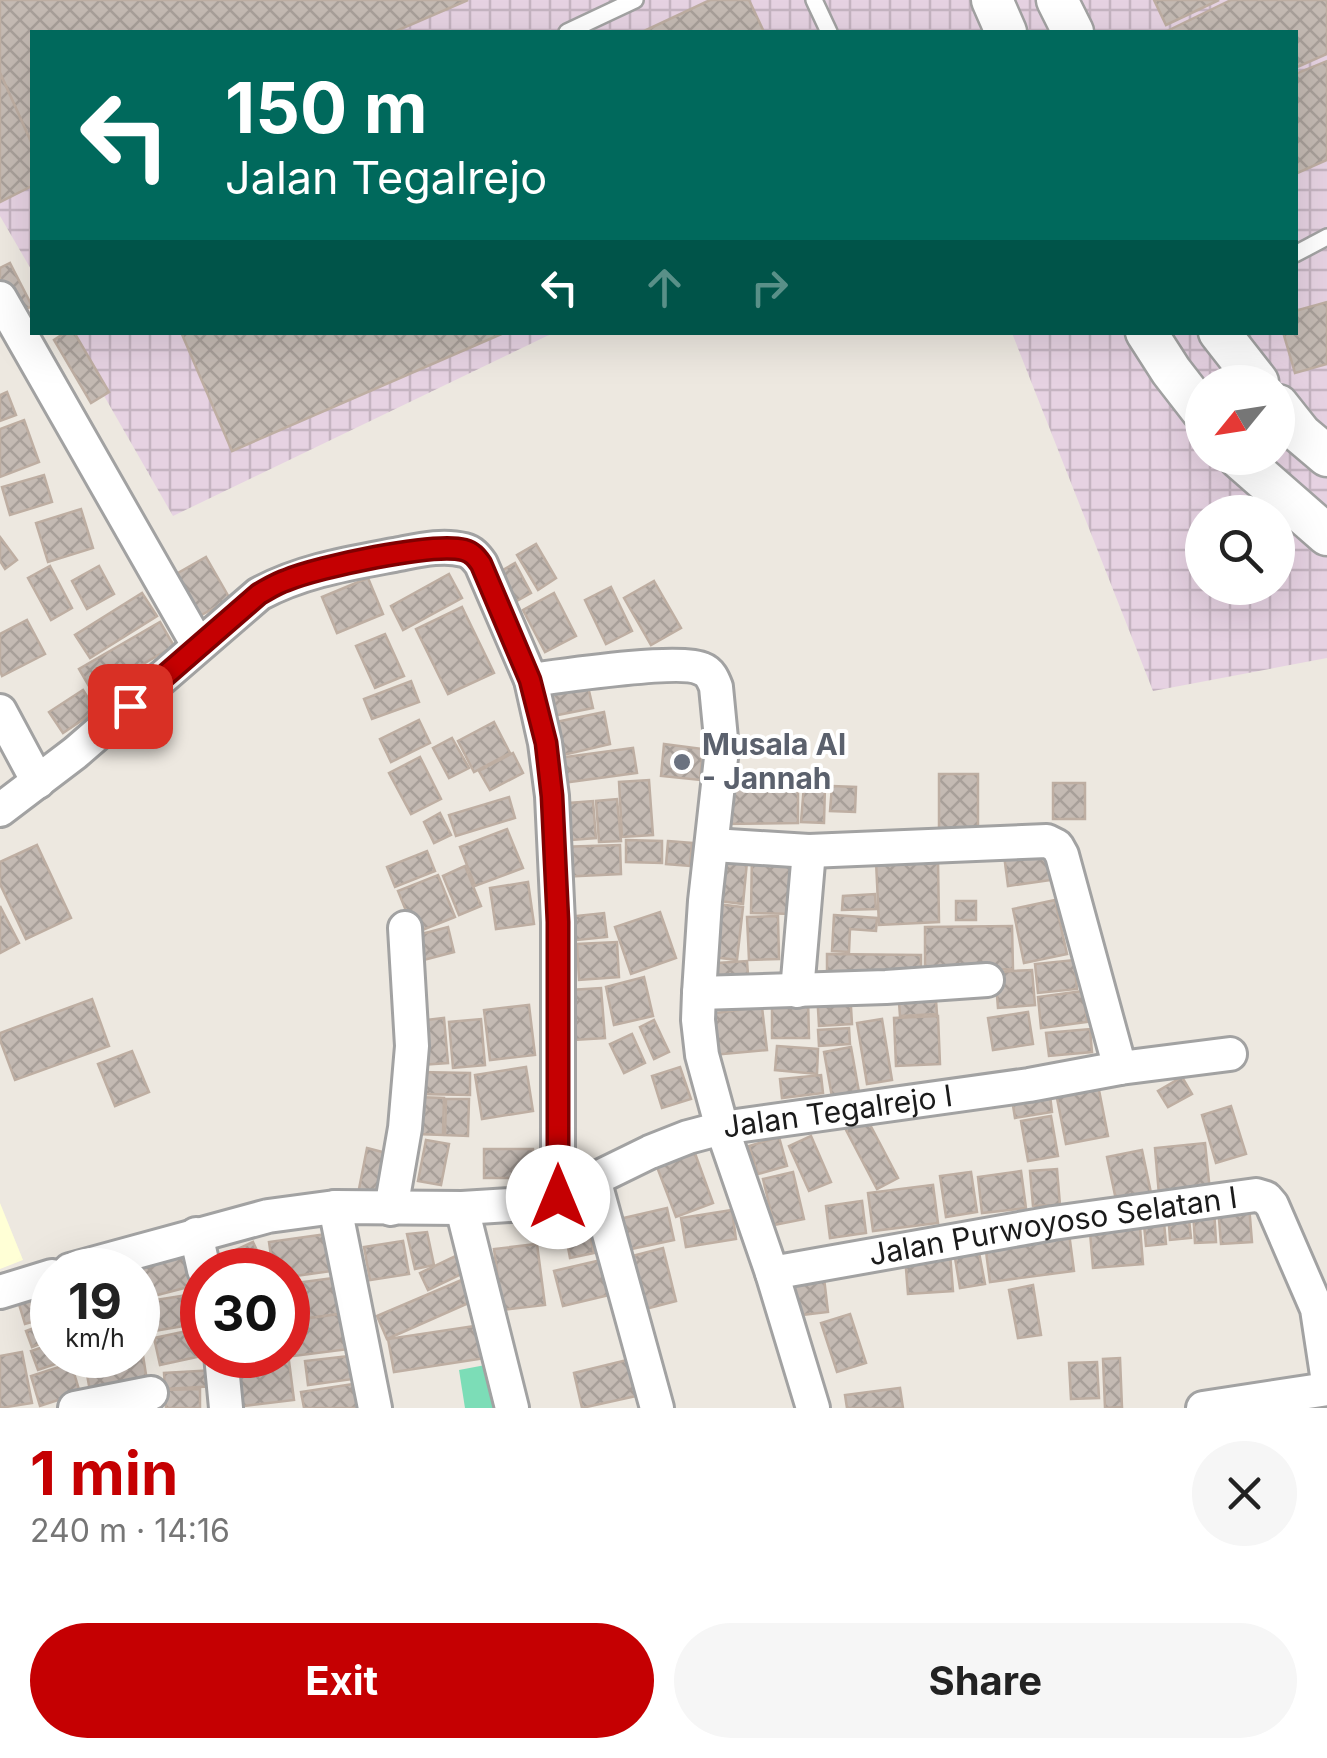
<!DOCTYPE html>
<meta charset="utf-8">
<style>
:root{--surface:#fff;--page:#f6f6f6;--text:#222;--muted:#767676;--accent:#c50002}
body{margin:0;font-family:Inter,sans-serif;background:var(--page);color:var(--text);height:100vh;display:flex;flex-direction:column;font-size:38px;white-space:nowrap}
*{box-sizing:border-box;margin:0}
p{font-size:32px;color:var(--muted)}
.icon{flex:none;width:55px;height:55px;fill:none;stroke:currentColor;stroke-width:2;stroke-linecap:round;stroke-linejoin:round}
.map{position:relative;height:1408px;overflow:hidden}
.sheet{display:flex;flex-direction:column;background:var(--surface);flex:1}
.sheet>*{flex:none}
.top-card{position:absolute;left:30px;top:30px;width:1268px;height:305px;border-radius:0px;box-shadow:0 10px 40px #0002;background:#00695c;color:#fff;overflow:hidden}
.needle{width:65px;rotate:240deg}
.fabs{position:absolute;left:1185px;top:365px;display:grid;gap:20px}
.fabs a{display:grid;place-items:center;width:110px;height:110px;border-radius:50%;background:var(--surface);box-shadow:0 10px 40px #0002;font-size:50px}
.speed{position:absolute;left:30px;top:1248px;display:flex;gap:20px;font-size:50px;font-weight:700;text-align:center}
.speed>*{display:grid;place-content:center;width:130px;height:130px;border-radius:50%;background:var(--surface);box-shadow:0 10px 40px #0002;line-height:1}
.speed small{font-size:25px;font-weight:400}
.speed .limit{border:15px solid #d22;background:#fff;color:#111}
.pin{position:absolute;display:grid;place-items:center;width:85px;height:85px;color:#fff;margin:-42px;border-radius:20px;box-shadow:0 5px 15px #0006}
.me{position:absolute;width:110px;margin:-55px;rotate:0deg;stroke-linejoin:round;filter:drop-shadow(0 0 8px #0008)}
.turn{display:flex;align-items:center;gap:35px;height:210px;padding:0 30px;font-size:45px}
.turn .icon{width:130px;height:130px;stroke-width:2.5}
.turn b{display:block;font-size:70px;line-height:85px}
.lanes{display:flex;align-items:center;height:95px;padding:0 30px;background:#0003;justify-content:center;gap:50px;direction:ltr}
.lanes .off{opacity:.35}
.round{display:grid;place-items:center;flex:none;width:105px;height:105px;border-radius:52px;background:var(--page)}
.summary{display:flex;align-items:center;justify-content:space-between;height:170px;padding:0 30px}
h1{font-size:60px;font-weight:700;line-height:75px;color:var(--accent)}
.button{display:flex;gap:20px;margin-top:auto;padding:20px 30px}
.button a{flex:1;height:115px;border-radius:60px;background:var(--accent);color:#fff;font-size:40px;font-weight:700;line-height:115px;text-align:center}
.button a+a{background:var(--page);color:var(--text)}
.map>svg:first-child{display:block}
.industrial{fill:url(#industrial-grid);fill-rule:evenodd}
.education{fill:#ffffd6}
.pitch{fill:#7cddb7}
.building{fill:url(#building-cross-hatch);stroke:#beaea2;stroke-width:2.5}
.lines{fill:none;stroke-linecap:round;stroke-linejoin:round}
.service-casing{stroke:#a2a2a2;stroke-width:20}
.minor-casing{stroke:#a2a2a2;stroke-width:38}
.tertiary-casing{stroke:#a2a2a2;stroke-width:45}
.service{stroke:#fff;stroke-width:15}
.minor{stroke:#fff;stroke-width:32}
.tertiary{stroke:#fff;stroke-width:40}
.route-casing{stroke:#800001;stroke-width:25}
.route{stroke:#c50002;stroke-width:18}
.worship-dot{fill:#6b7280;stroke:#fff;stroke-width:4}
.labels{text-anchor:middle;stroke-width:8;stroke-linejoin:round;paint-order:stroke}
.worship-label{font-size:30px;font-weight:bold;fill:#5b616d;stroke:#fff;text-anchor:start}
.street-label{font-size:30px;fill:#1b1b1b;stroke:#fff}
</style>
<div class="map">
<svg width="1327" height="1408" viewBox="0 0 1327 1408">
<defs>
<pattern id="industrial-grid" width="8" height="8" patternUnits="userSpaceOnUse" patternTransform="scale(2.5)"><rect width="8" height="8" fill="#e6d2e2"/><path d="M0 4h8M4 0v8" fill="none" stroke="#c5b4c1"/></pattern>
<pattern id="building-cross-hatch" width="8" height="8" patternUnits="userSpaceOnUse" patternTransform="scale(2.5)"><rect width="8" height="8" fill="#c4bab3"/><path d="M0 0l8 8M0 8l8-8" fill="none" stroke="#a89f99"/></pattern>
</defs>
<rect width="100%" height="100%" fill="#ede8e0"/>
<g class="industrial">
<path d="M0,0H1327V658L1153,691L1012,333L1295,332V32H32V271L0,216ZM1202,382H1278V458H1202ZM1202,512H1278V588H1202Z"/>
<path d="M68,333H553L173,516Z"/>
</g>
<path class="education" d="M0,1203L23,1260L0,1269Z"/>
<path class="pitch" d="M496,1363L504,1408H465L459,1370Z"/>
<g class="building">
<path d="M0,0H468L394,32H32V144L0,73Z"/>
<path d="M710,0H749L764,32H642Z"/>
<path d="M1154,0H1219L1166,25Z"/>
<path d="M1231,0H1327V54L1295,68V32H1165Z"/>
<path d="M1327,61V160L1295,174V74Z"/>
<path d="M0,73L32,144V186L0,202Z"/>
<path d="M10,263L32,306L17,314L0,282V268Z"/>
<path d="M1327,302V364L1295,373L1283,332H1295V311Z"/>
<path d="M66,332H74L109,392L91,403L54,340Z"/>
<path d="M181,332H506L232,451Z"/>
<path d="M7,392L16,415L0,421V395Z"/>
<path d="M24,420L39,462L0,477V429Z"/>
<path d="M44,475L52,502L10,515L2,487Z"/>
<path d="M81,509L93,548L48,562L36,523Z"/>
<path d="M0,537L17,560L5,569L0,561Z"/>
<path d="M536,544L556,578L538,590L517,555Z"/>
<path d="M206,557L230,599L187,623L164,581Z"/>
<path d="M515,563L531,593L506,607L489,578Z"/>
<path d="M50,566L72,608L51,620L28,578Z"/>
<path d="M99,566L114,594L87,609L72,581Z"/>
<path d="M449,574L462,598L403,630L391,606Z"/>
<path d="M368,578L383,614L337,633L322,597Z"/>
<path d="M654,581L681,628L651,645L624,598Z"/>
<path d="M611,587L632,631L606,644L585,600Z"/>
<path d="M142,593L157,616L90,658L75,635Z"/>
<path d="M554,593L576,636L545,652L523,610Z"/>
<path d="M462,607L494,673L448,694L416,629Z"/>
<path d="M27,620L45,654L2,676L0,671V634Z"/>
<path d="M160,622L174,646L93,693L79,669Z"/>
<path d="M385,634L404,676L375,688L356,646Z"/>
<path d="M586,678L593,708L543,718L537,688Z"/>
<path d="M411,681L419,702L372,719L364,699Z"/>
<path d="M83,690L96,711L63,733L49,712Z"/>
<path d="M604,712L610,744L563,755L556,722Z"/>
<path d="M419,720L430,743L391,762L380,739Z"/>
<path d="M494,722L510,753L474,772L458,741Z"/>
<path d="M452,738L469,768L449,778L433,748Z"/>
<path d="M664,744L703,749L700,780L661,776Z"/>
<path d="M633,748L637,773L562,783L558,758Z"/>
<path d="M513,753L523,773L490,790L479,771Z"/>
<path d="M420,757L441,799L411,814L389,773Z"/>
<path d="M939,774H978V831L939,830Z"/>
<path d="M649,780L653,835L622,837L619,782Z"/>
<rect x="1053" y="783" width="32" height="36"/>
<path d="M798,785V823L720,824L719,786Z"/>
<path d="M804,785L825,786L824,823L801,822Z"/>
<path d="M832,786L856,787L855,812L830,811Z"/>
<path d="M509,797L515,818L456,836L449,815Z"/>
<path d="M617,799L621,841L599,842L596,801Z"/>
<path d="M593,801L596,838L572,840L569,803Z"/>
<path d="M440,813L451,835L434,843L424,822Z"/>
<path d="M507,829L523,868L475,886L460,847Z"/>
<path d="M626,840L662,841V863L626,862Z"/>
<path d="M668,841L692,843L690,866L666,864Z"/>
<path d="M37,845L71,918L26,939L0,884V862Z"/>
<path d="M620,845L621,874L560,877L558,847Z"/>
<path d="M716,847L748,851L743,904L711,900Z"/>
<path d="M1047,849L1051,880L1008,886L1004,855Z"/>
<path d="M427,851L435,871L395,887L387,867Z"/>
<path d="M752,851L794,853V914L751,913Z"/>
<path d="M938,859L939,922L879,925L876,861Z"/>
<path d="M465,866L481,906L459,915L443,876Z"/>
<path d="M438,875L455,917L415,933L398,891Z"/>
<path d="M528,882L534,924L496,929L490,888Z"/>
<path d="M875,894L876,909L842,910L843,896Z"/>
<path d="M1055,900L1067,954L1024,963L1013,909Z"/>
<rect x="956" y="901" width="20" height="19"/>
<path d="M709,903L743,907L737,960L704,956Z"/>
<path d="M0,906L19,943L0,953Z"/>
<path d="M660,912L676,958L631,974L615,927Z"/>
<path d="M604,913L607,937L568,941L566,917Z"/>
<path d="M834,915L877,918L876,931L850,929L849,952L832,951Z"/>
<path d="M778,916L779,959L749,960L747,917Z"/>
<path d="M1012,926L1013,969L925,970V927Z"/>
<path d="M448,927L454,952L416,962L410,937Z"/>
<path d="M617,942L619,977L579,980L577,944Z"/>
<path d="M827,954L921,955V977H827Z"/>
<path d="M1074,960L1077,989L1038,993L1035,964Z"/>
<path d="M747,961L749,988L703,992L702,964Z"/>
<path d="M1032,970L1035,1005L998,1008L995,972Z"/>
<path d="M644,977L653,1016L614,1025L606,987Z"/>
<path d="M935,987L937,1014L900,1016L898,989Z"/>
<path d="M601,988L605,1038L574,1040L570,990Z"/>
<path d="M850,990L852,1024L819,1026L817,992Z"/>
<path d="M1083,991L1087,1022L1041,1028L1038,997Z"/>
<path d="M808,997L809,1038H772V998Z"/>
<path d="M92,999L109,1046L15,1080L0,1040V1033Z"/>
<path d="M529,1005L535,1055L490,1060L484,1010Z"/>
<path d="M762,1007L767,1050L713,1055L708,1014Z"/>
<path d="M1028,1012L1033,1044L993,1050L988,1018Z"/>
<path d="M938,1016L940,1064L896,1066L894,1018Z"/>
<path d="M444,1018L448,1063L421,1065L417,1021Z"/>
<path d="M481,1019L485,1065L453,1068L449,1022Z"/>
<path d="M882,1019L892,1080L867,1084L857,1023Z"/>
<path d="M654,1020L669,1052L654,1059L640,1027Z"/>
<path d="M849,1028L850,1044L819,1046L818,1030Z"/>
<path d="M1090,1029L1092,1052L1049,1056L1046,1033Z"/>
<path d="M632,1034L645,1063L624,1073L610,1044Z"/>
<path d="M777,1046L818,1049L817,1074L775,1070Z"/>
<path d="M851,1047L859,1092L832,1097L824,1052Z"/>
<path d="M132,1051L149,1092L115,1106L98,1064Z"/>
<path d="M526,1067L533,1111L482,1119L475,1075Z"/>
<path d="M680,1067L691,1099L662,1108L652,1076Z"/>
<path d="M419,1072L470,1073V1095L419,1094Z"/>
<path d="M821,1075L823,1093L782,1098L780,1079Z"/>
<path d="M1182,1077L1192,1094L1168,1107L1158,1091Z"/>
<path d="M1097,1080L1108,1136L1066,1144L1055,1088Z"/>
<path d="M1049,1087L1052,1112L1015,1118L1011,1093Z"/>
<path d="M417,1097L444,1098L443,1135L416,1134Z"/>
<path d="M446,1099H469L468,1136L445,1135Z"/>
<path d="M1231,1106L1246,1154L1216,1163L1202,1115Z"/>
<path d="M1051,1116L1058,1156L1028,1161L1021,1121Z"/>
<path d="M866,1117L898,1178L877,1189L845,1128Z"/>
<path d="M811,1136L831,1182L809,1191L789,1146Z"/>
<path d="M779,1137L787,1166L758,1174L749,1146Z"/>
<path d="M426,1140L449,1144L441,1185L418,1181Z"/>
<path d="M1205,1143L1210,1191L1159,1195L1155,1148Z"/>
<path d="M692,1145L713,1203L676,1217L654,1159Z"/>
<path d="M367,1148L390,1154L380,1198L358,1194Z"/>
<rect x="484" y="1149" width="49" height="29"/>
<path d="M1142,1150L1151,1193L1116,1200L1107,1157Z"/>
<path d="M1057,1169L1060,1205L1033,1206L1030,1171Z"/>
<path d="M1021,1171L1026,1208L982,1213L978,1177Z"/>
<path d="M793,1172L804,1219L774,1225L763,1179Z"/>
<path d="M971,1172L977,1212L946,1217L940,1176Z"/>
<path d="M933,1185L938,1223L873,1231L868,1193Z"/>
<path d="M862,1201L866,1233L830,1238L826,1206Z"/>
<path d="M561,1204L572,1221L548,1236L537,1218Z"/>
<path d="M1249,1205L1252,1242L1221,1244L1218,1207Z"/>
<path d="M667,1208L674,1240L622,1251L615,1220Z"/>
<path d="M1214,1209L1216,1242L1195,1243L1193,1210Z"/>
<path d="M732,1210L736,1239L686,1247L681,1218Z"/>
<path d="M1188,1210L1191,1238L1170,1240L1168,1211Z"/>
<path d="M1163,1212L1166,1244L1146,1246L1143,1214Z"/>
<path d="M588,1226L594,1253L570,1258L565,1231Z"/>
<path d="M1140,1227L1143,1264L1093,1268L1090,1232Z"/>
<path d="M427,1232L434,1265L415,1269L407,1234Z"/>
<path d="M334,1233L339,1270L288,1277V1270H273L269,1242Z"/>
<path d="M1069,1233L1074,1271L990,1282L985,1244Z"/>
<path d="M181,1241L192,1286L146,1298L135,1255Z"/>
<path d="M403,1241L409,1274L370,1280L364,1247Z"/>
<path d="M253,1242L261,1259L239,1269L231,1252Z"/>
<path d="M977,1242L985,1284L960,1288L953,1246Z"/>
<path d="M537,1244L545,1305L502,1310L494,1249Z"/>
<path d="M663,1248L676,1301L634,1312L621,1259Z"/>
<path d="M462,1253L470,1270L428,1290L420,1273Z"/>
<path d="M950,1253L953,1291L908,1294L905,1256Z"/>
<path d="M601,1260L609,1295L563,1306L554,1271Z"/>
<path d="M341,1277L339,1314L288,1321V1284Z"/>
<path d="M824,1278L828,1312L793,1316L789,1283Z"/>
<path d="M464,1279L473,1301L387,1339L377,1316Z"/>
<path d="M1033,1285L1041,1335L1018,1338L1009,1290Z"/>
<path d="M49,1293L52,1316L25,1324L18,1301Z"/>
<path d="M200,1293L202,1323L148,1332L143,1302Z"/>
<path d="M339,1314L349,1349L294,1356L288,1343V1321Z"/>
<path d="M850,1314L866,1363L837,1372L821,1323Z"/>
<path d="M52,1321V1339L32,1347L26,1331Z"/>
<path d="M488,1324L492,1357L394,1372L388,1339Z"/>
<path d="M201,1328L202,1355H206L160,1365L154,1338Z"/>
<path d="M52,1344V1355H75L76,1357L38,1370L31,1351Z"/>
<path d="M142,1349L147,1381L90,1391L84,1358L105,1355H138V1350Z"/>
<path d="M22,1352L32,1403L0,1408V1356Z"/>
<path d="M350,1356L353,1379L308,1385L305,1361Z"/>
<path d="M1120,1358L1122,1407L1105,1408L1103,1359Z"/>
<path d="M627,1360L636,1396L582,1408L574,1373Z"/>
<path d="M289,1361L294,1400L236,1407L231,1367Z"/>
<path d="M1097,1362L1099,1398L1071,1399L1069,1363Z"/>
<path d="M71,1363L80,1393L40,1406L31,1376Z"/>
<path d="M215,1370L216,1386L165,1389L164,1373Z"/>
<path d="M360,1383L364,1408H304L301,1392Z"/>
<path d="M900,1388L903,1408H847L845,1395Z"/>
<path d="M200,1389V1408H166L165,1390Z"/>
</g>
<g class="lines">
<defs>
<g id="service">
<path d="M814,0L829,32"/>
<path d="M567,32L635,0"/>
<path d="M1295,254L1327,237"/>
</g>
<g id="minor">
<path d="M0,298L198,645"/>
<path d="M531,680C561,676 681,658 702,669C710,672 713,679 716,687L722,749L705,901L699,993L698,1020L702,1055L722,1128L772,1273L813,1408"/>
<path d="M0,711L38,782"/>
<path d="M0,810L75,753L259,594C302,571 346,564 394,555C416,551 441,544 464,550C472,552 476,557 481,564L531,680L545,743L552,796L558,922V1197"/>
<path d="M713,845L809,851L1047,841L1057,846L1062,855L1120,1068"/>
<path d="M797,991L809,851"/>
<path d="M699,993L886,987L987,980"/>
<path d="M594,1179L657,1408"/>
<path d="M335,1207L375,1408"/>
<path d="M462,1208L512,1408"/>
<path d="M391,1209L405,1128L412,1046L405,928"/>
<path d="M196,1234L204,1270"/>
<path id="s1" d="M70,1270L268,1216L335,1207L462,1208L510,1205L558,1197L650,1152L688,1137L722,1128L1029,1085L1120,1068L1230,1054"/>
<path id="s2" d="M772,1273L1053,1223L1256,1195L1266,1198L1272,1205L1317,1309L1327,1375"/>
<path d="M0,1292L52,1276"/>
<path d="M221,1355L226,1408"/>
<path d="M75,1408L151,1393"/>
<path d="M1203,1408L1327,1389"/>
</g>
<g id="tertiary">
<path d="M992,0L1006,32"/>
<path d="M1057,0L1073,32"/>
<path d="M1146,332L1171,371L1202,411"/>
<path d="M1219,332L1258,382"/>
<path d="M1278,405L1301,434L1327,456"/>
<path d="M1239,458L1327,535"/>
</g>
</defs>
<use href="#service" class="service-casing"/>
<use href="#minor" class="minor-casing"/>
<use href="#tertiary" class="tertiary-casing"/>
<use href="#service" class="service"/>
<use href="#minor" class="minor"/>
<use href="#tertiary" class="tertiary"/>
</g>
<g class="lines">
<defs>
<path id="route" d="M130,706L259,594C268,589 277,583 287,580C318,567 434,542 464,550C472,552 476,557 481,564L530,680L546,743L552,796L558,922V1197"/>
</defs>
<use href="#route" class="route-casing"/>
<use href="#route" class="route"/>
</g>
<circle class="worship-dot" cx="682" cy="762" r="10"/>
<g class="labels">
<g class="worship-label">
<text x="702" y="755">Musala Al<tspan x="702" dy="34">- Jannah</tspan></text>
</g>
<g class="street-label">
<text dy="10" stroke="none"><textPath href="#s1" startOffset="792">Jalan Tegalrejo I</textPath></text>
<text dy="10" stroke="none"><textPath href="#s2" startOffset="285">Jalan Purwoyoso Selatan I</textPath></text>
</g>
</g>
</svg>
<div class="fabs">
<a><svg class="needle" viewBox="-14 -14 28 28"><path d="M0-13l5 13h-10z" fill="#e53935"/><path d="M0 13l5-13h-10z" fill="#767676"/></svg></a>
<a><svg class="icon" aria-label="search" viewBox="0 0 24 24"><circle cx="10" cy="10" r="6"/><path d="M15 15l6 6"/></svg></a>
</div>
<div class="speed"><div>19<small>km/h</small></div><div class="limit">30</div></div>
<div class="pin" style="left:130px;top:706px;background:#d93025"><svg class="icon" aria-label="arrive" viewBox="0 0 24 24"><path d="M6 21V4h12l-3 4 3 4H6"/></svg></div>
<svg class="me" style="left:558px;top:1197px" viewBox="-20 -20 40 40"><circle r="19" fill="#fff"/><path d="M0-13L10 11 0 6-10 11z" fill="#c50002"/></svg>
<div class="top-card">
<div class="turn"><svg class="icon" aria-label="left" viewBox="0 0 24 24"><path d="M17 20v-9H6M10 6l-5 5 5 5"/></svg><div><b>150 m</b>Jalan Tegalrejo</div></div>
<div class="lanes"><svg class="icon" aria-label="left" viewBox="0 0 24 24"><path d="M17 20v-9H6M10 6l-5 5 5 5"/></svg><svg class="icon off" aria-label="ahead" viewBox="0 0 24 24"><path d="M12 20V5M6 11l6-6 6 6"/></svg><svg class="icon off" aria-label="right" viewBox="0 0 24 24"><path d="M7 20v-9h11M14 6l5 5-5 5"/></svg></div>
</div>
</div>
<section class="sheet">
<div class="summary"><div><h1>1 min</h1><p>240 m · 14:16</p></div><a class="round"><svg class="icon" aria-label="close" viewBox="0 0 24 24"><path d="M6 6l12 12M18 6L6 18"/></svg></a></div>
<div class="button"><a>Exit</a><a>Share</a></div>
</section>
